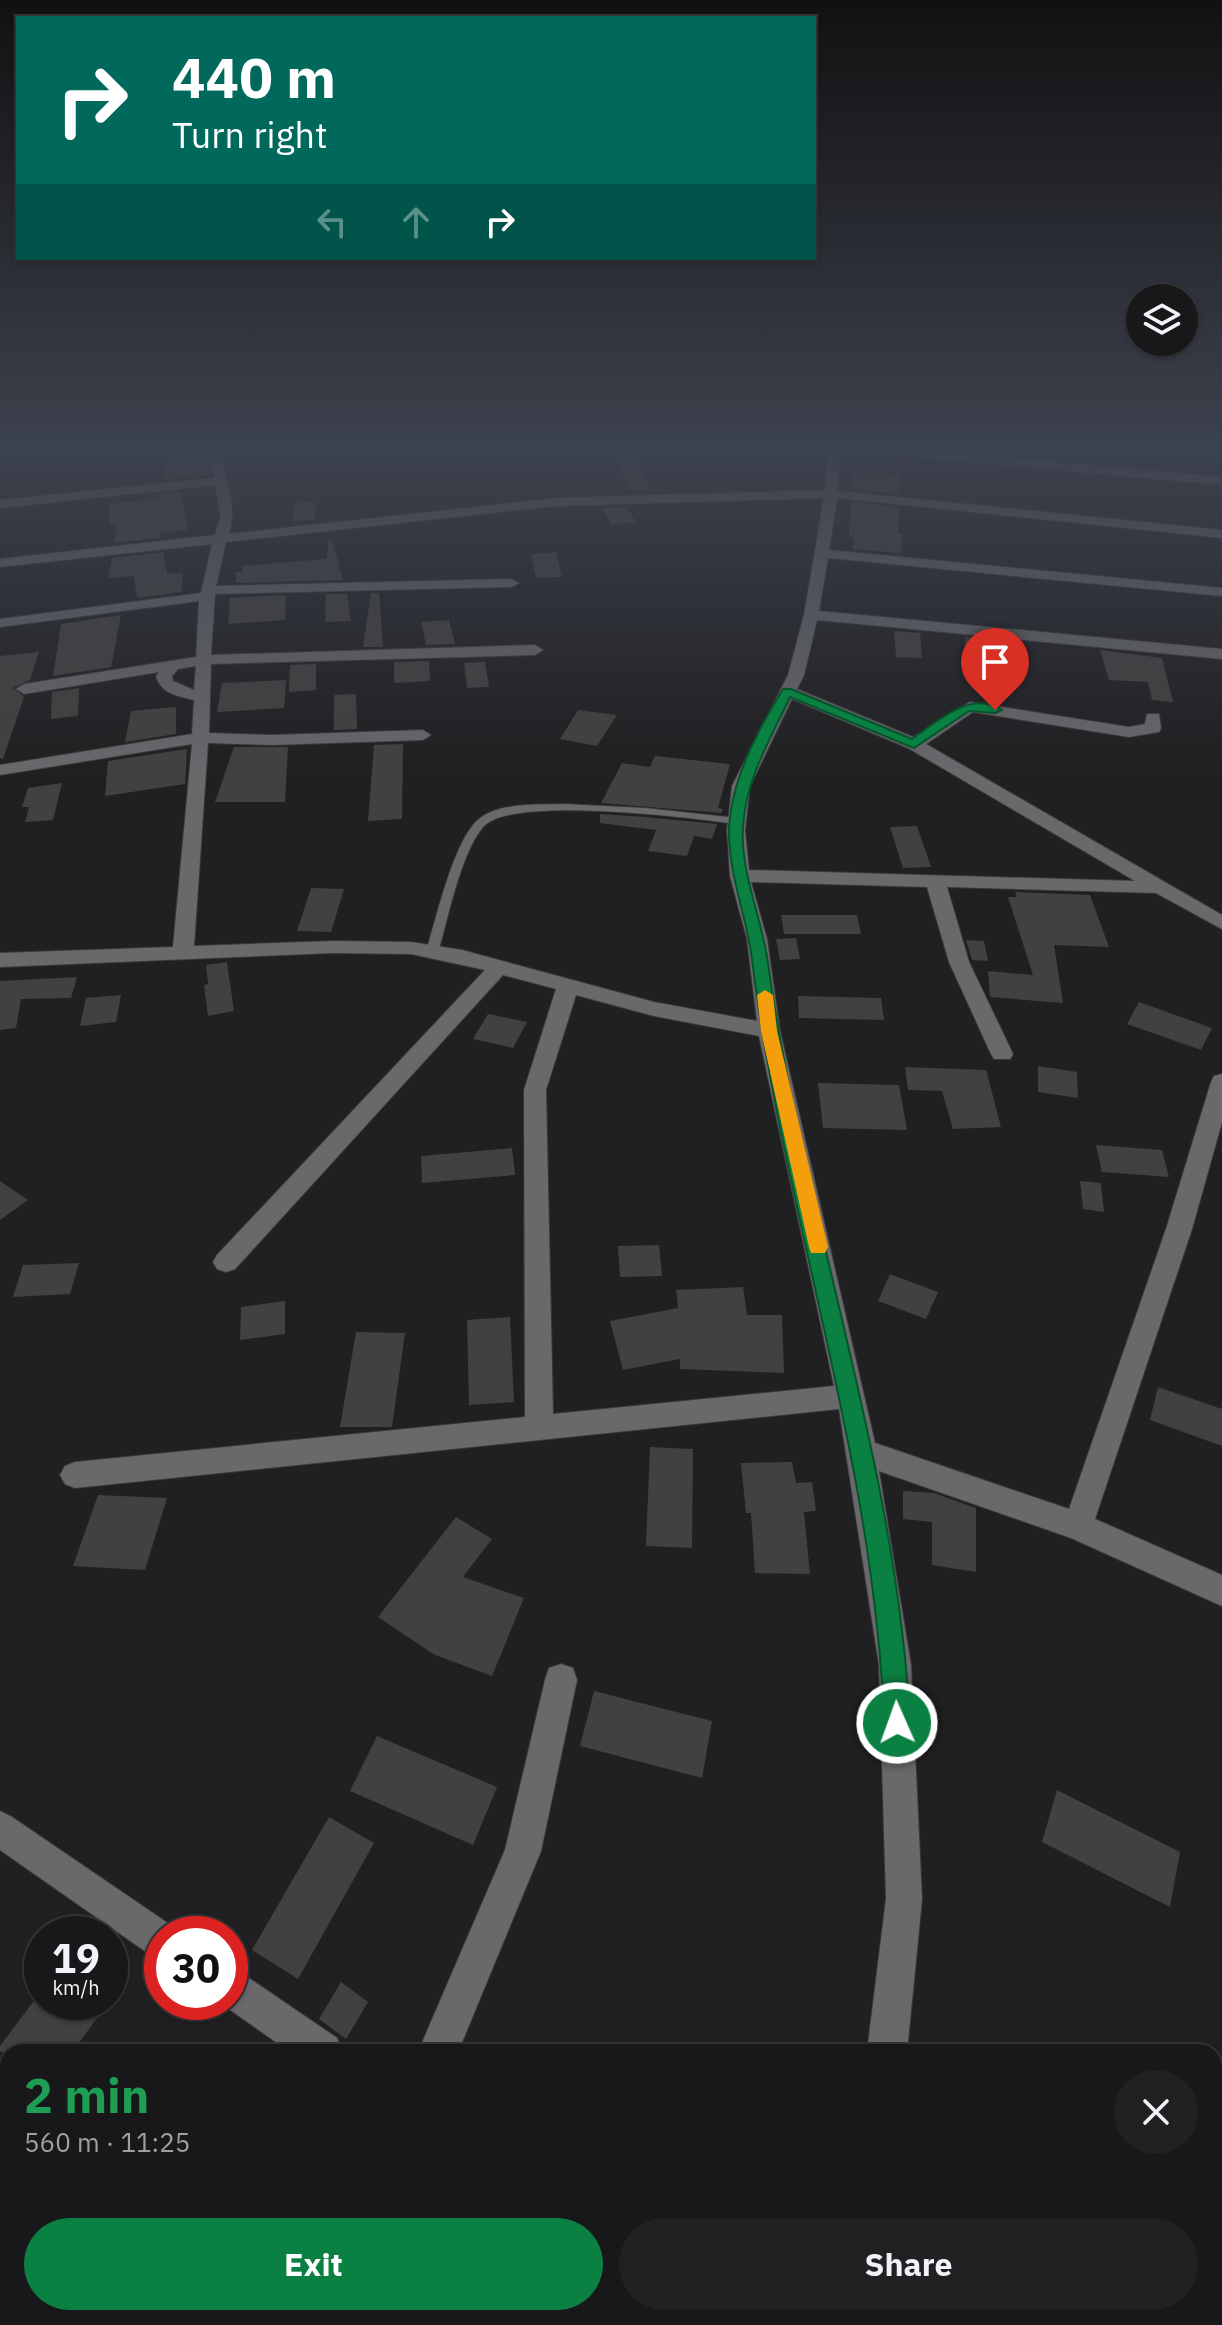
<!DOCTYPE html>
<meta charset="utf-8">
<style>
:root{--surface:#181719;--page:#212022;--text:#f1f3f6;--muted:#9f9fa2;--line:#363638;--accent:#0b8043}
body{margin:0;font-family:"IBM Plex Sans",sans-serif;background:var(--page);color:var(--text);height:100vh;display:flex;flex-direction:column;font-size:30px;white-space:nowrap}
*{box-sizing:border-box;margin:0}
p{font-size:26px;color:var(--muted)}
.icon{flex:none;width:44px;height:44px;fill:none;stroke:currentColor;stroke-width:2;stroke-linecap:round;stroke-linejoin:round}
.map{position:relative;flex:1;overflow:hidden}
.sheet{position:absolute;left:0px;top:2044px;width:1222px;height:282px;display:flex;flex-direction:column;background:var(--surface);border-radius:24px 24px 0 0;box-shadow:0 2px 6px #0004,0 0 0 2px var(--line)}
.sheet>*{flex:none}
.hud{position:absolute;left:16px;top:16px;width:800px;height:244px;border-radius:0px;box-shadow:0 2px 6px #0004,0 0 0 2px var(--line);background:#00695c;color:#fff;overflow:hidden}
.buttons{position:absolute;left:1126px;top:284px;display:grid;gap:16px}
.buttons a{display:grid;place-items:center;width:72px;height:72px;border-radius:50%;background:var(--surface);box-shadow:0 2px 6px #0004,0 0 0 2px var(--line);font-size:40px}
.speed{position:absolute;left:24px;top:1916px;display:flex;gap:16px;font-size:40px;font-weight:700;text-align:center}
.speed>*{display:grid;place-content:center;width:104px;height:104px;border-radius:50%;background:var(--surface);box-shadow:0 2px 6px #0004,0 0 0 2px var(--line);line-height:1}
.speed small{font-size:20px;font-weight:400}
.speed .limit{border:12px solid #d22;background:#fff;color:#111}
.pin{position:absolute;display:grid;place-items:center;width:68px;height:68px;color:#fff;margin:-82px -34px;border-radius:50% 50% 50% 0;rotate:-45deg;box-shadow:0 0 8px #0007}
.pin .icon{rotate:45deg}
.me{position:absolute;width:88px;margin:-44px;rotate:358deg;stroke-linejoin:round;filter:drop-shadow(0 0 6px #0008)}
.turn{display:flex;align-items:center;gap:28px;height:168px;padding:0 24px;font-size:36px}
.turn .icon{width:104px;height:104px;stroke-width:2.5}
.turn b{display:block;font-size:56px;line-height:68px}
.lanes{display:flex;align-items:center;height:76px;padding:0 24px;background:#0003;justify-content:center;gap:40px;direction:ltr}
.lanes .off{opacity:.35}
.round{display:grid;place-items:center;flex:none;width:84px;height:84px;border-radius:42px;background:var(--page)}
.overview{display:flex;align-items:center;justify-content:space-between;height:136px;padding:0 24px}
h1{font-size:48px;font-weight:800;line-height:60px;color:#1e9e55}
.action{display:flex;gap:16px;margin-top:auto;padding:16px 24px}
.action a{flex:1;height:92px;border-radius:48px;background:var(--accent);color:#fff;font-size:32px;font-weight:800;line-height:92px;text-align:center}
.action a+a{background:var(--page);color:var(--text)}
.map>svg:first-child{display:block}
.building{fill:#43413f}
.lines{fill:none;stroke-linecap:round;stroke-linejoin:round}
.lane-casing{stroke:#3a393b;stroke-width:2}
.street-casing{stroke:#3a393b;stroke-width:2}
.lane{fill:#69686b;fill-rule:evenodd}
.street{fill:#69686b;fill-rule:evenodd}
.route{fill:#0b8043;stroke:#07532c;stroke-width:2}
.slow{fill:#f59e0b}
</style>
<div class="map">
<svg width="1222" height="2325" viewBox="0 0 1222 2325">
<rect width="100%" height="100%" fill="#201f21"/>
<g class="building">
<path d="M163,446H204L210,475L163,480Z"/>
<path d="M635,451L650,490L628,491L614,452Z"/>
<path d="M853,473L899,474V494L852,489Z"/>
<path d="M181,492L188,530L159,533L160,538L114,543L118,525L109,526V504L160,499L162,494Z"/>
<path d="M316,502L315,520L293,521L295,503Z"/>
<path d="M851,502L899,507L898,533L903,534L901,553L853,549V537H849Z"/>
<path d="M626,507L636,522L612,525L602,508Z"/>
<path d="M328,540H332L343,580L236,583V572H243L242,566L327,559Z"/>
<path d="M163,552L167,574L183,573L181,592L137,598L134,576L108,578L112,558Z"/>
<path d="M556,552L562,577L536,578L531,554Z"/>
<path d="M371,593H379L383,647H363Z"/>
<path d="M326,594H347L351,621L325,622Z"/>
<path d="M286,595L285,620L228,624L230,598Z"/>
<path d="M121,615L111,667L53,676L61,624Z"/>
<path d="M449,620L455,644L426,645L421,622Z"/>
<path d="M894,631L920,633L922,658L896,657Z"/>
<path d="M965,637L990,640V663L964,661Z"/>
<path d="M1100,650L1162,658L1173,702L1152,700L1148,682L1109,680Z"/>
<path d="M39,652L30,680L13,688L24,697L3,759L0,758V656Z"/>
<path d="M429,661L430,681L394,683V662Z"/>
<path d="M485,662L489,687L467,688L464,663Z"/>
<path d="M316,664V690L289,692L290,665Z"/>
<path d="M286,680L284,708L217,712L222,683Z"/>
<path d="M79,688L78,716L51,719L52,692Z"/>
<path d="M356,694L357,729L334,730V695Z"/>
<path d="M176,707V734L125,742L131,711Z"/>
<path d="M578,710L617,715L597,746L560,739Z"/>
<path d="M403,744L402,819L368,821L374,745Z"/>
<path d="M234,747H288L285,802H215Z"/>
<path d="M187,749L185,784L105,796L108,761Z"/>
<path d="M655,756L730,764L718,808L723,809L721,813L601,803L622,763L650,767Z"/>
<path d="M62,783L53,820L25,822L29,807H22L28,788Z"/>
<path d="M600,814L645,817L717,824L712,839L694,836L687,856L648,851L656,830L600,823Z"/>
<path d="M917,826L931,867L903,868L890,827Z"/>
<path d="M311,888L344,889L331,932L297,931Z"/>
<path d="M1015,892L1090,895L1109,947L1054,945L1063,1003L990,997L988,971L1033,975L1008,897H1017Z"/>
<path d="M781,915H857L861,934H784Z"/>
<path d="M796,938L800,959L780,960L776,939Z"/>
<path d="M966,940L984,941L988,961L972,960Z"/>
<path d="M227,962L234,1011L208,1016L204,985L208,984L206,965Z"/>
<path d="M77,977L71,998L21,999L16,1028L0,1030V981Z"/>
<path d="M121,995L116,1022L80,1026L86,998Z"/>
<path d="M798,996L881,998L884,1020L799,1018Z"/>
<path d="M1139,1002L1212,1028L1201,1050L1127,1024Z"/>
<path d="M488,1014L527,1022L513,1048L473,1039Z"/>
<path d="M1038,1066L1077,1072L1078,1098L1038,1092Z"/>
<path d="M905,1067L986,1070L1001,1127L953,1129L942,1091L908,1090Z"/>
<path d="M818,1083L899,1085L907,1130L823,1128Z"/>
<path d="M1096,1145L1162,1150L1169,1177L1102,1172Z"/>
<path d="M512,1148L515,1175L422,1183L421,1156Z"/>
<path d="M0,1181L28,1200L0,1220Z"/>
<path d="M1080,1181L1101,1183L1104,1212L1083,1209Z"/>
<path d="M659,1245L662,1276L620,1277L618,1246Z"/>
<path d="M79,1263L70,1294L13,1297L23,1265Z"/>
<path d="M890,1274L938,1292L926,1319L878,1301Z"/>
<path d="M743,1287L747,1315H782L784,1373L680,1369V1359L623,1370L610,1321L678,1308L676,1290Z"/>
<path d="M285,1301V1334L240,1340L241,1307Z"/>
<path d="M510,1317L514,1402L469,1405L467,1320Z"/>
<path d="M356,1332L405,1333L392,1427H340Z"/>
<path d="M1158,1387L1222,1409V1446L1150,1420Z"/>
<path d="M650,1447L693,1449L692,1548L646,1546Z"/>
<path d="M792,1462L796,1483L812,1482L816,1511L804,1512L810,1574L755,1573L751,1513H746L741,1463Z"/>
<path d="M903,1491L934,1493L976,1508V1572L932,1565V1522L903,1519Z"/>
<path d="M98,1495L167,1498L145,1570L73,1566Z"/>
<path d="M456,1517L492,1539L463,1577L524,1598L492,1676L435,1655L378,1617Z"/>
<path d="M594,1691L712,1721L702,1778L580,1746Z"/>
<path d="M377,1736L497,1787L473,1845L350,1791Z"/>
<path d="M1057,1790L1180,1852L1170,1907L1042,1842Z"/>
<path d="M329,1817L374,1843L298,1979L252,1950Z"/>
<path d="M341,1982L368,2002L346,2039L319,2019Z"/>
<path d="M33,2002H109L72,2052H0V2046Z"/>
</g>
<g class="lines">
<defs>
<path id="lane" d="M564,804L645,808L737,818L742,821L737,824C692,818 514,795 484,826C461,851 448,919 438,952L432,956L428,955L426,952C436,920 454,839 479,819C500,802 539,805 564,804Z"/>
<g id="street">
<path d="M207,446H219C225,475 238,505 229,534L557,498L825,490L828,446H880L1222,477V485L840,450L838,491L1222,530V538L837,498L829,550L1222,588V596L828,558L819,611L1222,649V659L817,620L804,675L797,689L913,737L970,702L1129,727L1145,724L1147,714H1159L1161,728L1159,732L1129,737L973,712L926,744L1222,915V929L1156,893L947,887L969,962L1013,1054L1010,1059H994L991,1054L949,962L927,887L751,882L767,939L780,1031L875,1443L1069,1509L1166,1229L1211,1082L1214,1076L1222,1074V1122L1192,1229L1095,1519L1222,1575V1606L1071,1538L879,1471L911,1665L922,1899L907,2052H867L886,1899L879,1665L839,1409L75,1488L65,1484L60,1475L65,1466L75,1462L525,1417L524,1090L556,989L503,975L235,1269L226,1272L217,1269L213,1262L217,1255L485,970L411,954L334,953L0,967V953L173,947L192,744L0,775V765L192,734L194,700C178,696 161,694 156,676L159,672L24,694L16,689L24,684L196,657L199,601L0,627V619L201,593L212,544L0,567V559L215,535L221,516L215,485L0,508V500L214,478ZM824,498L804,615L788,675L732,786L727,830L730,876L747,939L757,1021L654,1002L462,950L411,942L334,941L194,946L208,743L272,745L423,740L431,735L423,730L272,735L209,733L211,664L535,655L543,650L535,645L211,655L215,594L512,587L519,583L512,579L216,586L226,542L557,506ZM196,666L194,690L173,681L172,676L178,669ZM792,699L908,748L1135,881L749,870L745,830L750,786ZM576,995L654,1016L759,1036L834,1386L553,1414L546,1090Z"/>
<path d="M561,1664L573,1668L577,1680L541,1851L458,2052H418L505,1850L545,1680L549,1668Z"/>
<path d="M0,1811L12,1817L175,1928L178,1934H162V1960L149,1954L0,1850Z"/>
<path d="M230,1968L243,1974L337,2038L343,2052H290L219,2002H230Z"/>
<path d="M685,2318H737L740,2325H688Z"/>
<path d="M803,2318H847L845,2325H801Z"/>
</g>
</defs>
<use href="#lane" class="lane-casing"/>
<use href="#street" class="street-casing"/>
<use href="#lane" class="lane"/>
<use href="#street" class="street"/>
</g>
<linearGradient id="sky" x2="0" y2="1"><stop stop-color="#121112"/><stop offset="0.58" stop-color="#3c424e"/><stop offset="1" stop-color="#3c424e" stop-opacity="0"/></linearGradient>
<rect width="1222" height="772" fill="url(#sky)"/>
<path class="route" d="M783,689H791L912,739C937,722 971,689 1002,710L995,713L969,711L914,748L790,697C770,740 746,778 743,827C740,873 762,918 768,963C803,1218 897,1464 910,1723L906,1732L897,1736L888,1732L884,1723C875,1463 784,1216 752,960C747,916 728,874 729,829C731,780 758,730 783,689Z"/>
<path class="slow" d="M765,990L773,995L777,1031L828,1247L825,1253H811L809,1247L761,1031L757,995Z"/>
</svg>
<div class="buttons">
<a><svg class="icon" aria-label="layers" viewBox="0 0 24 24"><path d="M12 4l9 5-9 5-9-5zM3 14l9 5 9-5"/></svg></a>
</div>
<div class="speed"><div>19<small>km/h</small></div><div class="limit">30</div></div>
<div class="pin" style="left:995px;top:710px;background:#d93025"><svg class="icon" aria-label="arrive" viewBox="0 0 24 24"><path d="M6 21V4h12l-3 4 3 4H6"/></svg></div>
<svg class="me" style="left:897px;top:1723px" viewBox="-20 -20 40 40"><circle r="17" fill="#0b8043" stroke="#fff" stroke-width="3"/><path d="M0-11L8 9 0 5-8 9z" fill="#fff"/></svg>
<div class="hud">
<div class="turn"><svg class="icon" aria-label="right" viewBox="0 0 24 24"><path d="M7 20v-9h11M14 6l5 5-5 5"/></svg><div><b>440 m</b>Turn right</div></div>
<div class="lanes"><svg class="icon off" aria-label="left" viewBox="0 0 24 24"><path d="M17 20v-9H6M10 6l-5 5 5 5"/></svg><svg class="icon off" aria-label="ahead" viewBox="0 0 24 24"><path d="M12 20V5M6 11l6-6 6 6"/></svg><svg class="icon" aria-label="right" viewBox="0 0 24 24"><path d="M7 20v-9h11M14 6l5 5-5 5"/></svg></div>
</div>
<section class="sheet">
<div class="overview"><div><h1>2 min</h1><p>560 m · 11:25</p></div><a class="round"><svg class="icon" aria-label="close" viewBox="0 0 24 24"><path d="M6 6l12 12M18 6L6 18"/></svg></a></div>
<div class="action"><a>Exit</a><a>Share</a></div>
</section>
</div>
